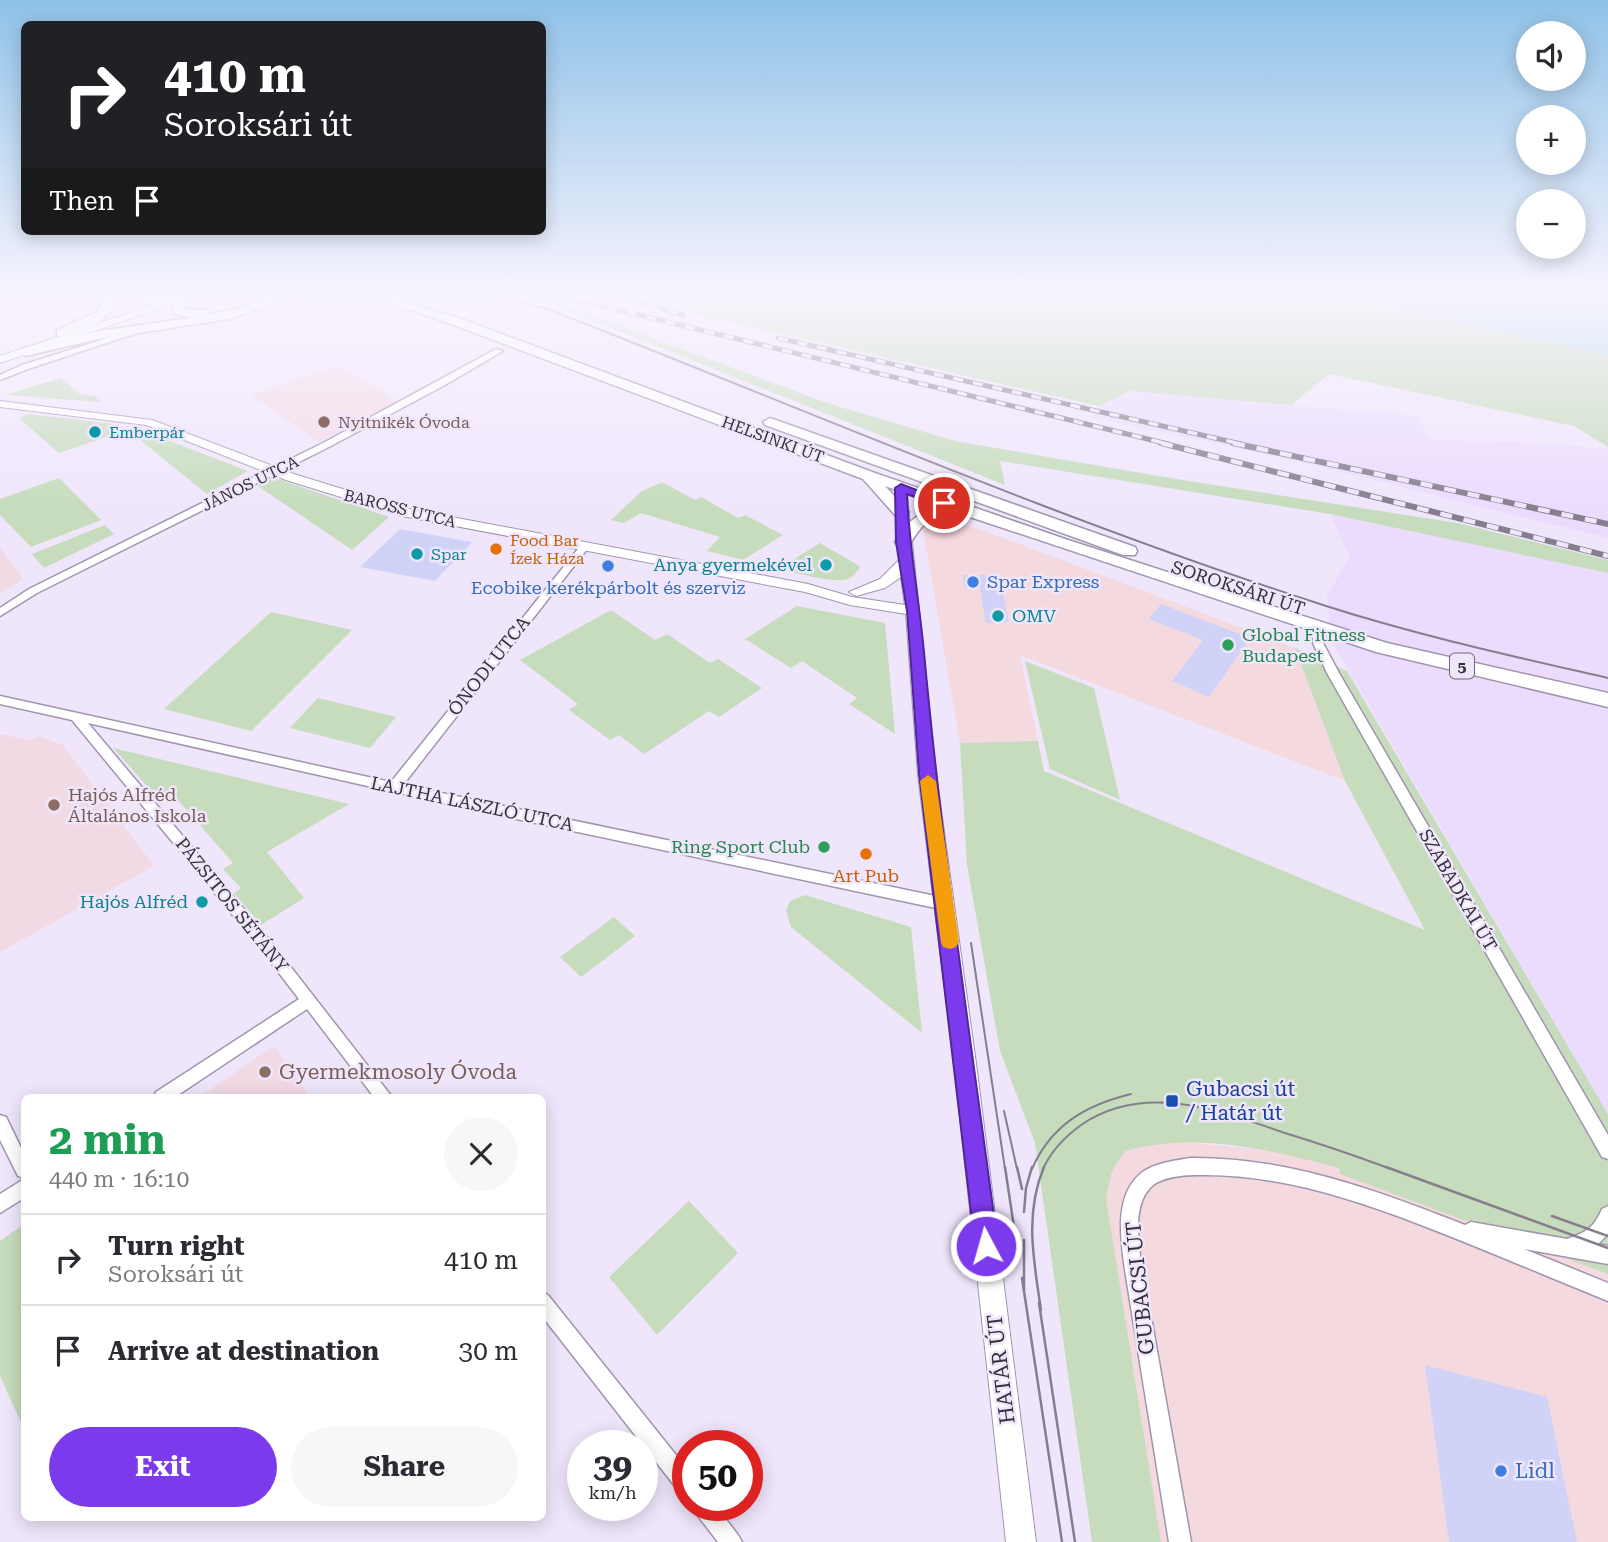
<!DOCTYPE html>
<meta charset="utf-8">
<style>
:root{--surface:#fff;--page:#f7f7f7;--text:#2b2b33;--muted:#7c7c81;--line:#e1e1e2;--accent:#7c3aed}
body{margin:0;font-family:"Roboto Serif",serif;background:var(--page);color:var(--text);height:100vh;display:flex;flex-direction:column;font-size:26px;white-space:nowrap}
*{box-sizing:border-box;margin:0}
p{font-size:23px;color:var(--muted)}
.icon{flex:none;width:38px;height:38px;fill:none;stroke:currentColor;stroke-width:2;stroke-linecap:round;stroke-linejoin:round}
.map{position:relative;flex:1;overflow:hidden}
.side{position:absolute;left:21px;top:1094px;width:525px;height:427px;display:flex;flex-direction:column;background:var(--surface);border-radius:10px;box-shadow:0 4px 18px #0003}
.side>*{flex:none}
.top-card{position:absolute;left:21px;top:21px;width:525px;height:214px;border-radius:10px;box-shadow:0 4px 18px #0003;background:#202124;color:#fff;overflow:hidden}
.buttons{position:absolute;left:1516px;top:21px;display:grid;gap:14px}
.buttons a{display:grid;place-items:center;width:70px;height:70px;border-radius:50%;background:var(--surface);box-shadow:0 4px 18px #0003;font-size:35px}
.speed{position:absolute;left:567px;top:1430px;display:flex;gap:14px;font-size:35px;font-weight:700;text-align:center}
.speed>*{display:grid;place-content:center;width:91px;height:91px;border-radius:50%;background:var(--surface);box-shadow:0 4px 18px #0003;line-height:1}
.speed small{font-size:18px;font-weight:400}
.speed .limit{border:10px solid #d22;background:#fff;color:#111}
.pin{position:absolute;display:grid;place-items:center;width:60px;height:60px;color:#fff;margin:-30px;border:4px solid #fff;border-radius:50%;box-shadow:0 2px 7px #0007}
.me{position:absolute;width:77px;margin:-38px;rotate:354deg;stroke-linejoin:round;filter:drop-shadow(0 0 5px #0008)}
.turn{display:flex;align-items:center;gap:24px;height:147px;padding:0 28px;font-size:32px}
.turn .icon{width:91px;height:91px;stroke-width:2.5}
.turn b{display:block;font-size:49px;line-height:60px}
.then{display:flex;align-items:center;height:66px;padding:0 28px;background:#0003;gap:14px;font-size:26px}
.round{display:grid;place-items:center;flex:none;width:74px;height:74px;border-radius:37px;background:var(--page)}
.headline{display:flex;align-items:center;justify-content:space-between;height:119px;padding:0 28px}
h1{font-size:42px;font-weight:700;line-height:52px;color:#1e9e55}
.primary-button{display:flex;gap:14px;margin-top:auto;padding:14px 28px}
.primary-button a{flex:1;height:80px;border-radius:42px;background:var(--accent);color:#fff;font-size:28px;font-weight:700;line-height:80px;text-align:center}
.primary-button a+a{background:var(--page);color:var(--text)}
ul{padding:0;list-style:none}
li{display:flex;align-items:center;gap:21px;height:91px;padding:0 28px;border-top:2px solid var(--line)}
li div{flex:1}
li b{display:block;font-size:26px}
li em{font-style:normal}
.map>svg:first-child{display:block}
.commercial{fill:#f4d9df}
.built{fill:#ebdcfe}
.education{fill:#f2dae5}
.green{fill:#c6dcbd}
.water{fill:#abd7e9}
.building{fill:#d1d2f8}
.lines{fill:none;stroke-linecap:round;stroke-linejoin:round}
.street-casing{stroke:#a095ae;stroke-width:3}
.secondary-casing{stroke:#a095ae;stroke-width:2}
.primary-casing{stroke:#a095ae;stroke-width:3}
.street{fill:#fff;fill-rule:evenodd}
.secondary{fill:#fff;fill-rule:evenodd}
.primary{fill:#fff;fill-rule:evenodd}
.tram-far1{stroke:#857e8d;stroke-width:2}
.tram{stroke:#857e8d;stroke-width:2.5}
.rail-far1-casing{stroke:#857e8d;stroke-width:5}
.rail-casing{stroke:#857e8d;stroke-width:6}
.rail-far1{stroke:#f0e6fc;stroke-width:3.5;stroke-dasharray:10;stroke-linecap:butt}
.rail{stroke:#f0e6fc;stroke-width:4.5;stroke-dasharray:12;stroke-linecap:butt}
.route{fill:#7c3aed;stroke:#51269a;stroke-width:2}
.slow{fill:#f59e0b}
.education-dot{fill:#8d6e63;stroke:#f0e6fc;stroke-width:2.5}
.culture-dot{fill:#0f9aa8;stroke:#f0e6fc;stroke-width:2.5}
.food-dot{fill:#e8710a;stroke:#f0e6fc;stroke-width:2.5}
.shop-dot{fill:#3f7fe0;stroke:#f0e6fc;stroke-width:2.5}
.leisure-dot{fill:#2e9e5b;stroke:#f0e6fc;stroke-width:2.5}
.transit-dot{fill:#1a4fb4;stroke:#f0e6fc;stroke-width:2.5}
.labels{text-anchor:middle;stroke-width:5;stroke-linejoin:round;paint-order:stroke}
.far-education-label{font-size:16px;fill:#785e54;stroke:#f0e6fc;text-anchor:start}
.far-culture-label{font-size:16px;fill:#0d838f;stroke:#f0e6fc;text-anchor:start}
.far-street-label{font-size:16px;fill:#35303a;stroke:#f0e6fc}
.far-food-label{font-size:16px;fill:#c56008;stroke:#f0e6fc;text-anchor:start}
.shield{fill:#f0e6fc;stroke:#6d6774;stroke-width:2}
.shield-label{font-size:16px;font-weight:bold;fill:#35303a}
.culture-label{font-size:18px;fill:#0d838f;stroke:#f0e6fc;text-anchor:end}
.shop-label{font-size:18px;fill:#366cbe;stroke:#f0e6fc;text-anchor:start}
.street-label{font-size:18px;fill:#35303a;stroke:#f0e6fc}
.leisure-label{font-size:18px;fill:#27864d;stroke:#f0e6fc;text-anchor:start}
.education-label{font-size:18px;fill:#785e54;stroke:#f0e6fc;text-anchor:start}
.food-label{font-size:18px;fill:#c56008;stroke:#f0e6fc}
.near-education-label{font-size:21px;fill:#785e54;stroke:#f0e6fc;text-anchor:start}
.near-transit-label{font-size:21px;fill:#164399;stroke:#f0e6fc;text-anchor:start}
.near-street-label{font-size:21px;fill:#35303a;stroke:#f0e6fc}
.near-shop-label{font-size:21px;fill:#366cbe;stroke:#f0e6fc;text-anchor:start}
</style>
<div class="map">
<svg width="1608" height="1542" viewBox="0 0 1608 1542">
<rect width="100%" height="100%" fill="#f0e6fc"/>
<g class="commercial">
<path d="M932,519L940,524L961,523L985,531L1295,648L1345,781L1020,655L1038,741L960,743L922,524Z"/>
<path d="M1184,1142L1275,1151L1339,1168L1340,1174L1608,1274V1542H1161L1106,1198L1112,1171L1125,1151L1150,1144Z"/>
</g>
<g class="built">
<path d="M1129,391L1417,416L1430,440L1545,443L1608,449V538L1298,461L1090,417L1099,406Z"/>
<path d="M1330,514L1608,573V1114L1331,640L1327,594L1350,558Z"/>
</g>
<g class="education">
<path d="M337,365L399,402L319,442L251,395Z"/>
<path d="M0,548L24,579L0,594Z"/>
<path d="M0,734L28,740L39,736L63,745L154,866L0,952Z"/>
<path d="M274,1046L311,1097H199Z"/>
</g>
<g class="green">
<path d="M506,293H532L827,403L955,441L1170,478L1457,523L1608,560V573L1330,514L1000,461L1005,485L556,306Z"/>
<path d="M619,293H1325L1608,355V447L1574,426L1329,374L1291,405L1129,391L1099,406L658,306Z"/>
<path d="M61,378L81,395L94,396L101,402L6,395Z"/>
<path d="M27,414L107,423L127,430L59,453L20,419Z"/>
<path d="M141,430L248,471L207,494L134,435Z"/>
<path d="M59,478L101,520L31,547L0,515V499Z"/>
<path d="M270,479H278L389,517L352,550L258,486Z"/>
<path d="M662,482L695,500L701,497L738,518L745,515L783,535L743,560L707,551L720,537L641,513L624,523L611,520L642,491Z"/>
<path d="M105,525L114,534L44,568L32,554Z"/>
<path d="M820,543L858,565L860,568C856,572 853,578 847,579C832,584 795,572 778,569Z"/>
<path d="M797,606L885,623L895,734L849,704L857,698L802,661L791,668L745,639Z"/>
<path d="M611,610L655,640L667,634L710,663L718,659L762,688L719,717L709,711L644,754L619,735L610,740L569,710L578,704L520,660Z"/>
<path d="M271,612L352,630L251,731L164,709Z"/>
<path d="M1295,648L1347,671L1608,1114V1274L1340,1174L1339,1168C1271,1150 1196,1131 1125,1151L1112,1171L1106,1198L1161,1542H1092L1035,1143L1000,1051L967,865L960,743L1038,741L1044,771L1425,930L1345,781Z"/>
<path d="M1025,661L1094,688L1120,800L1050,769Z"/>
<path d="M318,698L396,717L370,748L290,728Z"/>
<path d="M113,748L349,804L267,852L304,898L261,925L234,893L241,888L223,869L233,863L170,791L157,797Z"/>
<path d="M805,895L911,927L922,1033L791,927L786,911L790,901Z"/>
<path d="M614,917L635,936L581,977L560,957Z"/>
<path d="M689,1201L738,1253L657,1335L609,1277Z"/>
<path d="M24,1224V1429L0,1376V1241Z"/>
</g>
<path class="water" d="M1325,293H1608V355Z"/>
<g class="building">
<path d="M400,529L472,542L435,581L360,567Z"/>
<path d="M963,575H999L1009,622L986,623L980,588H965Z"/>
<path d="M1161,604L1250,638L1209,697L1172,681L1203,640L1149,619Z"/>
<path d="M1425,1365L1547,1397L1577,1542H1449Z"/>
</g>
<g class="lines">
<defs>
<g id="street">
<path d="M139,328L146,330L28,369L0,380V375L22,365Z"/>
<path d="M496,349L503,351L445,385L329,447L37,593L0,616V608L29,589L323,443Z"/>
<path d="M585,543L588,544V548L403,785L945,898L950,900L952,904L950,908L945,910L474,810L88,723L269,939L392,1097H374L307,1009L175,1097H154L156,1092L299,999L259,947L72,720L0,704V696L391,782L582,544Z"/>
<path d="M1318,625L1323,628V643L1339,673L1608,1135V1159L1602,1157L1327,673L1313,643V628Z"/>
<path d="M0,1115L6,1117L24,1154V1178L18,1176L0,1140Z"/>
<path d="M1190,1158C1287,1157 1376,1190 1465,1225L1471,1222L1567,1239C1586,1232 1593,1229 1602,1209L1608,1206V1234L1598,1244L1608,1246V1264L1524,1249L1608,1283V1301C1544,1275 1481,1248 1416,1223C1347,1197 1275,1174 1200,1175C1185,1175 1161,1176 1150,1188C1134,1205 1138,1234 1140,1255L1191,1542H1169L1125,1270C1121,1241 1114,1198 1139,1175C1152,1163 1174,1161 1190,1158Z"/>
<path d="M24,1179V1198L0,1213V1194Z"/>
<path d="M542,1292L548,1295L688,1470V1497L681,1494L542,1316Z"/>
<path d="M692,1505H715L738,1535L742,1542H718L695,1512Z"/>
</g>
<g id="secondary">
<path d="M191,293H206L0,363V356Z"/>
<path d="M0,401L152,420L294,474L404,508L808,584L852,597L905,605L901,577L885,588L856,596L849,592L880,579L899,560L895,488L901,484L906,485L936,774L977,1071L1036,1542H1006L955,1071L918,774L906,614L850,605L805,592L402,516L286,480L146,425L0,407Z"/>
</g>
<g id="primary">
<path d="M108,293H120C113,317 82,339 57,336V330L97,312Z"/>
<path d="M125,293H140L150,298L187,297L189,299L184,309L209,310L210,314C242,310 271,293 303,293L230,319L99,339L26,356L20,352L21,349L99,331L190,318L175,314L172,307L174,303L148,306Z"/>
<path d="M361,293H379L459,318L875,473L1068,540L1387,643L1608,693V707L1376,652L964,515C956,521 947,516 937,518C923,521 916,535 909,545H897L895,542C908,521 920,509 946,508L885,486L909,512L901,517L895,515L863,479L451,324Z"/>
<path d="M770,418L1135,547L1137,551L1135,555H1123L765,425L763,422Z"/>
</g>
</defs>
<use href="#street" class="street-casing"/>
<use href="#secondary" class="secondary-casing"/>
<use href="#primary" class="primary-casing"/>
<use href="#street" class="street"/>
<use href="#secondary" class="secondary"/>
<use href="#primary" class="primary"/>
<g class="tram-far1">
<path d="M478,293L545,308C804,409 1059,520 1323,605C1416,635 1512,656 1608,678"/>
<path d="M971,943L1005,1169"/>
<path d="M1004,1111L1017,1169"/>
<path d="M1032,1169C1051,1125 1086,1105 1131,1094"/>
<path d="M1043,1169C1051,1151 1066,1136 1081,1125C1144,1081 1220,1111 1285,1133C1321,1144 1356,1156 1391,1169"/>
</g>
<g class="tram">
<path d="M1005,1167L1018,1254"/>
<path d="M1017,1167L1022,1189"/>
<path d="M1386,1167L1608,1248"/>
<path d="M1024,1212L1026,1188L1032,1167"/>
<path d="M1552,1216L1608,1236"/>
<path d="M1024,1240V1289"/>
<path d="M1022,1278L1062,1542"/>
<path d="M1039,1303L1075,1542"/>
<path d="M1041,1310C1034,1262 1024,1214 1044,1167"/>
</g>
<defs>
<g id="rail-far1">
<path d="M549,293L1168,444"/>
<path d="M611,293L683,315"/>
<path d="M778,338L1241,444"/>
</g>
<g id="rail">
<path d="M1161,443L1608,556"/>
<path d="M1233,443L1608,524"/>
</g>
</defs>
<use href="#rail-far1" class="rail-far1-casing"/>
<use href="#rail" class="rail-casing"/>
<use href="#rail-far1" class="rail-far1"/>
<use href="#rail" class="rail"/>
</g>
<linearGradient id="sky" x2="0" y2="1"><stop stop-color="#8fc2e8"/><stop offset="0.58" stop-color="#f8f4fe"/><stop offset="1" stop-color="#f8f4fe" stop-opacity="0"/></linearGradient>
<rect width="1608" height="509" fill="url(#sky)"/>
<path class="route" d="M901,484L950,503L944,507L907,494C909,547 919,599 924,652C942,850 972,1048 998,1246L995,1254L986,1257L978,1254L975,1246L919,774L907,611L896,542L895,488Z"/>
<path class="slow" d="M928,775L936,781L959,942L956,947L950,949L943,947L941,942L920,781Z"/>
<g class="education-dot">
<circle cx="324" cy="422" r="7"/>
<circle cx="54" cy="805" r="7"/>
<circle cx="265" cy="1072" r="7"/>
</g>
<g class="culture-dot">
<circle cx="95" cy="432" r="7"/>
<circle cx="417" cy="554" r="7"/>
<circle cx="826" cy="565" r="7"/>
<circle cx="998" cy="616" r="7"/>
<circle cx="202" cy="902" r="7"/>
</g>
<g class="food-dot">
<circle cx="496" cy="549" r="7"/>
<circle cx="866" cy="854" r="7"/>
</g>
<g class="shop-dot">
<circle cx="608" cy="566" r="7"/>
<circle cx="973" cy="582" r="7"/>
<circle cx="1501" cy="1471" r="7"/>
</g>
<g class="leisure-dot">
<circle cx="1228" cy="645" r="7"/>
<circle cx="824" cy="847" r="7"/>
</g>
<rect class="transit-dot" x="1165" y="1094" width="14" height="14" rx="3.5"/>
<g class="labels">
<g class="far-education-label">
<text x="338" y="428">Nyitnikék Óvoda</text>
</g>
<g class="far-culture-label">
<text x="109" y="438">Emberpár</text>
<text x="431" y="560">Spar</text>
</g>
<g class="far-street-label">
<text transform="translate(773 439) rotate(20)" y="6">HELSINKI ÚT</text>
<text transform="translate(250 483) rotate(-26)" y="6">JÁNOS UTCA</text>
<text transform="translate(400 508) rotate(14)" y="6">BAROSS UTCA</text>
</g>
<g class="far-food-label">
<text x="510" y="546">Food Bar<tspan x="510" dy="18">Ízek Háza</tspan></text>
</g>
<rect class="shield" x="1450" y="653.5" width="24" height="25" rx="5"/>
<g class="shield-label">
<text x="1462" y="672">5</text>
</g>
<g class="culture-label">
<text x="812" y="571">Anya gyermekével</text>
<text x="1012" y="622" text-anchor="start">OMV</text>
<text x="188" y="908">Hajós Alfréd</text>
</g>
<g class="shop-label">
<text x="987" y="588">Spar Express</text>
<text x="608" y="594" text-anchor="middle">Ecobike kerékpárbolt és szerviz</text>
</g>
<g class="street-label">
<text transform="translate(1238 588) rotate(18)" y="6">SOROKSÁRI ÚT</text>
<text transform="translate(489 666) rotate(-52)" y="6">ÓNODI UTCA</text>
<text transform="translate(472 804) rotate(12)" y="6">LAJTHA LÁSZLÓ UTCA</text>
<text transform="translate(1458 890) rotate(60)" y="6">SZABADKAI ÚT</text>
<text transform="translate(232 905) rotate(51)" y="6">PÁZSITOS SÉTÁNY</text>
</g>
<g class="leisure-label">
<text x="1242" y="641">Global Fitness<tspan x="1242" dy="21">Budapest</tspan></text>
<text x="810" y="853" text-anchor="end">Ring Sport Club</text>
</g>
<g class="education-label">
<text x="68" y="801">Hajós Alfréd<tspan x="68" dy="21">Általános Iskola</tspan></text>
</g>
<g class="food-label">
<text x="866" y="882">Art Pub</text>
</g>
<g class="near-education-label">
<text x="279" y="1079">Gyermekmosoly Óvoda</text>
</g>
<g class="near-transit-label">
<text x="1186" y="1096">Gubacsi út<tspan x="1186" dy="24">/ Határ út</tspan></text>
</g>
<g class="near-street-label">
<text transform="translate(1140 1288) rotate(-96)" y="7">GUBACSI ÚT</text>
<text transform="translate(1001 1369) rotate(-97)" y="7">HATÁR ÚT</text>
</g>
<g class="near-shop-label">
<text x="1515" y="1478">Lidl</text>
</g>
</g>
</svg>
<div class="buttons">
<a><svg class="icon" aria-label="sound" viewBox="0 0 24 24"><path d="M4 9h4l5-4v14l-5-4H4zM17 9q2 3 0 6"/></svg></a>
<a>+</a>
<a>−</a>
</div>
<div class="speed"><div>39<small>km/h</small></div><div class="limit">50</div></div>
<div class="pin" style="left:944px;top:503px;background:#d93025"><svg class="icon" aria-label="arrive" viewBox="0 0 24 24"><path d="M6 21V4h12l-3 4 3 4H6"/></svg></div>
<svg class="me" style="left:986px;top:1246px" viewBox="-20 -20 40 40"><circle r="17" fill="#7c3aed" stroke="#fff" stroke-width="3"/><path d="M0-11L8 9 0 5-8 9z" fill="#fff"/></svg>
<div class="top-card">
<div class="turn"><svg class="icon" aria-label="right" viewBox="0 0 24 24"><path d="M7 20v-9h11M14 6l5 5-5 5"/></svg><div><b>410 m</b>Soroksári út</div></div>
<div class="then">Then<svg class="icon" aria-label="arrive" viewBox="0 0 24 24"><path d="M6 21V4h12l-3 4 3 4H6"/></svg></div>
</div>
<section class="side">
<div class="headline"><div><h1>2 min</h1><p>440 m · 16:10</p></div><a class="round"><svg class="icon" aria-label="close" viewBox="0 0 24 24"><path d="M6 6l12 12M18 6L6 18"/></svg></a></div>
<ul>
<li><svg class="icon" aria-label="right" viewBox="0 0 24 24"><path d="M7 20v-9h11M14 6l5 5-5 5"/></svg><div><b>Turn right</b><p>Soroksári út</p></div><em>410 m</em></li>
<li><svg class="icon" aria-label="arrive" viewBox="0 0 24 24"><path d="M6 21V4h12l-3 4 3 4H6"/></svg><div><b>Arrive at destination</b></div><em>30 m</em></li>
</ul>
<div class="primary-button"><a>Exit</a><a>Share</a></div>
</section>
</div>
